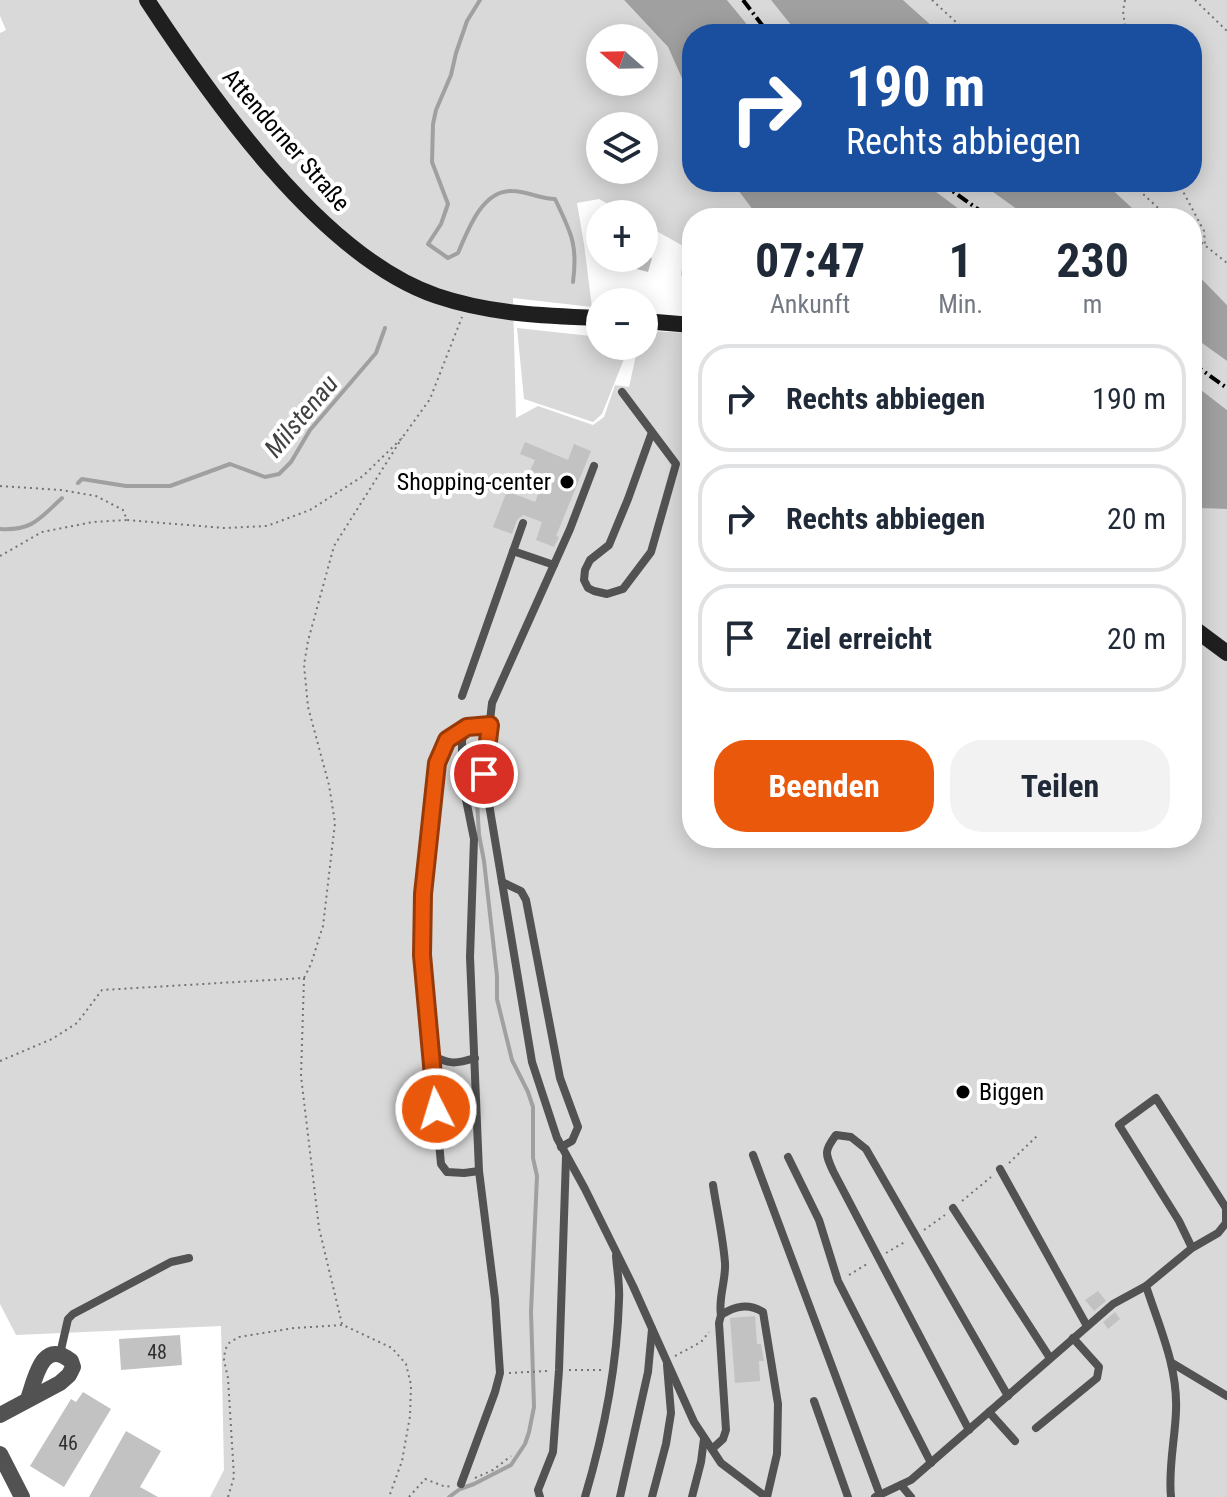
<!DOCTYPE html>
<html lang="de">
<meta charset="utf-8">
<style>
:root{--surface:#fff;--page:#f2f2f3;--text:#1f2937;--muted:#747a83;--line:#e0e1e3;--accent:#ea580c}
body{margin:0;font-family:"Roboto Condensed",sans-serif;background:var(--page);color:var(--text);height:100vh;display:flex;flex-direction:column;font-size:30px;white-space:nowrap}
*{box-sizing:border-box;margin:0}
p{font-size:26px;color:var(--muted)}
.icon{flex:none;width:44px;height:44px;fill:none;stroke:currentColor;stroke-width:2;stroke-linecap:round;stroke-linejoin:round}
.map{position:relative;flex:1;overflow:hidden}
.side{position:absolute;left:682px;top:208px;width:520px;height:640px;display:flex;flex-direction:column;background:var(--surface);border-radius:32px;box-shadow:0 4px 20px #0003}
.side>*{flex:none}
.banner{position:absolute;left:682px;top:24px;width:520px;height:168px;border-radius:32px;box-shadow:0 4px 20px #0003;background:#1a4fa0;color:#fff;overflow:hidden}
.needle{width:52px;rotate:290deg}
.controls{position:absolute;left:586px;top:24px;display:grid;gap:16px}
.controls a{display:grid;place-items:center;width:72px;height:72px;border-radius:50%;background:var(--surface);box-shadow:0 4px 20px #0003;font-size:40px}
.pin{position:absolute;display:grid;place-items:center;width:68px;height:68px;color:#fff;margin:-34px;border:4px solid #fff;border-radius:50%;box-shadow:0 2px 8px #0007}
.me{position:absolute;width:88px;margin:-44px;rotate:355deg;stroke-linejoin:round;filter:drop-shadow(0 0 6px #0008)}
.turn{display:flex;align-items:center;gap:28px;height:168px;padding:0 32px;font-size:36px}
.turn .icon{width:104px;height:104px;stroke-width:2.5}
.turn b{display:block;font-size:56px;line-height:68px}
.eta{display:flex;justify-content:space-evenly;align-items:center;height:136px;text-align:center}
.eta b{font-size:48px;font-weight:700;line-height:56px}
.cta{display:flex;gap:16px;margin-top:auto;padding:16px 32px}
.cta a{flex:1;height:92px;border-radius:32px;background:var(--accent);color:#fff;font-size:32px;font-weight:700;line-height:92px;text-align:center}
.cta a+a{background:var(--page);color:var(--text)}
ul{padding:0;list-style:none}
li{display:flex;align-items:center;gap:24px;height:108px;margin:0 16px 12px;padding:0 16px;border:4px solid var(--line);border-radius:32px}
li div{flex:1}
li b{display:block;font-size:30px}
li em{font-style:normal}
.map>svg:first-child{display:block}
.green{fill:#d9d9d9;fill-rule:evenodd}
.water{fill:#a0a0a0}
.lines{fill:none;stroke-linecap:round;stroke-linejoin:round}
.stream{stroke:#a0a0a0;stroke-width:4}
.building{fill:#c2c2c2}
.path{stroke:#747474;stroke-width:2;stroke-dasharray:2 4;stroke-linecap:butt}
.lane{stroke:#525252;stroke-width:8}
.street{stroke:#525252;stroke-width:16}
.secondary{stroke:#1f1f1f;stroke-width:16}
.rail{stroke:#000;stroke-width:4;stroke-dasharray:12 4 2 4;stroke-linecap:butt}
.route-casing{stroke:#983908;stroke-width:20}
.route{stroke:#ea580c;stroke-width:14}
.poi-dot{fill:#000;stroke:#fff;stroke-width:3}
.labels{text-anchor:middle;stroke-width:8;stroke-linejoin:round;paint-order:stroke}
.number-label{font-size:20px;fill:#303030}
.street-label{font-size:24px;fill:#000;stroke:#fff}
.poi-label{font-size:24px;fill:#000;stroke:#fff;text-anchor:end}
.water-label{font-size:26px;font-style:italic;fill:#414141;stroke:#fff}
</style>
<div class="map">
<svg width="1227" height="1497" viewBox="0 0 1227 1497">
<rect width="100%" height="100%" fill="#fff"/>
<g class="green">
<path d="M0,0H624L668,47L692,101V182H732L759,218H692V281L681,275L685,247L644,224V214H626L599,199L577,203L584,244L592,307L513,298L516,418L538,406L593,425L604,417L615,385L629,387L638,346H644V331L692,333V838H1192V508L1227,509V1497H210L224,1470L221,1326L16,1335L0,1304V33L6,30L0,16ZM600,38H644V82H600ZM600,126H644V170H600Z"/>
<path d="M727,0H771L798,34H755Z"/>
<path d="M903,0H1227V305L1192,269V218H1143L1104,182H1192V34H941Z"/>
<path d="M923,182H979L1029,218H971Z"/>
<path d="M517,328L600,337V346H620L624,359L602,414L593,422L524,399Z"/>
<path d="M1192,336L1227,361V410L1192,383Z"/>
</g>
<g class="water">
<path d="M624,0H727L755,34H692V101L668,47Z"/>
<path d="M771,0H903L941,34H798Z"/>
<path d="M732,182H923L971,218H759Z"/>
<path d="M979,182H1104L1143,218H1029Z"/>
<path d="M1192,269L1227,305V361L1192,336Z"/>
<path d="M1192,383L1227,410V509L1192,508Z"/>
</g>
<g class="lines">
<g class="stream">
<path d="M480,0L467,21L456,53L451,75L436,110L433,124L432,162L448,204L441,224L428,244L448,258L458,253C468,230 482,190 512,191C527,191 540,199 555,199C571,233 578,244 573,282"/>
<path d="M78,483L82,479L126,486H170L230,464L265,477L279,474L291,462L310,430L376,353L385,328"/>
<path d="M0,529C33,531 40,518 62,498"/>
<path d="M449,1497L460,1489L474,1484L511,1465L525,1444L529,1432L534,1407L531,1312L537,1176L533,1158V1107L528,1092L512,1060L497,999V976L484,861L479,835L475,769"/>
</g>
</g>
<g class="building">
<path d="M609,258H652L648,272L608,261Z"/>
<path d="M525,442L568,460L574,444L591,451L556,536L559,537L554,547L536,540L542,522L523,515L517,520L512,534L493,527L507,491L535,502L545,477L530,471L535,460L520,454Z"/>
<path d="M1098,1291L1106,1301L1094,1311L1085,1300Z"/>
<path d="M1115,1312L1120,1319L1108,1329L1103,1322Z"/>
<path d="M755,1316L757,1344H761L764,1361H759L760,1381L735,1383L730,1318Z"/>
<path d="M180,1335L182,1365L121,1370L119,1339Z"/>
<path d="M83,1392L111,1409L64,1487L30,1466L71,1399L76,1402Z"/>
<path d="M126,1431L161,1451L140,1487L158,1497H89Z"/>
</g>
<g class="lines">
<g class="path">
<path d="M932,0L969,34"/>
<path d="M1125,0L1123,11L1126,34"/>
<path d="M1195,0L1227,31"/>
<path d="M1130,182L1169,218"/>
<path d="M1178,182L1204,231L1205,245"/>
<path d="M1192,235L1227,263"/>
<path d="M0,486L61,490L96,496L123,510L127,520L224,528L267,526L310,510L363,476L402,438L430,399L462,317"/>
<path d="M0,556L42,532L93,522L127,520"/>
<path d="M304,978L301,1076L319,1228L342,1324"/>
<path d="M0,1061L52,1039L77,1023L102,990L304,978L311,964L323,926L335,823L329,785L308,707L304,665L308,641L334,546L402,438"/>
<path d="M1009,1163L1037,1136"/>
<path d="M962,1201L991,1177"/>
<path d="M924,1230L945,1215"/>
<path d="M886,1253L905,1242"/>
<path d="M849,1275L867,1264"/>
<path d="M675,1356L701,1342L709,1332"/>
<path d="M569,1370H603"/>
<path d="M509,1373L547,1371"/>
<path d="M475,1478L493,1470L511,1456"/>
<path d="M228,1497L234,1477L228,1378L224,1360L225,1350L229,1343L239,1337L294,1328L343,1325L392,1348L406,1364L411,1385L410,1416L402,1461L389,1497"/>
<path d="M409,1497L425,1479L446,1487L450,1486"/>
</g>
<g class="lane">
<path d="M622,392L676,464L651,552L623,589L607,594L594,591L588,588L584,580L585,570L590,560L609,545L628,499L652,432"/>
<path d="M594,466L570,529L492,703L484,774L532,1062L557,1138L585,1189L633,1286L694,1422L721,1463L766,1497"/>
<path d="M513,551L554,565"/>
<path d="M462,696L523,523"/>
<path d="M502,882L521,891L526,900L560,1078L578,1127L572,1141L561,1147"/>
<path d="M431,1054C448,1065 456,1064 475,1058"/>
<path d="M753,1155L880,1495"/>
<path d="M788,1157L819,1220L838,1281L931,1463"/>
<path d="M1000,1169L1087,1326"/>
<path d="M479,1171L464,1173L447,1172L441,1164L422,955L423,894L437,763L447,740L467,727L490,725"/>
<path d="M713,1185C717,1211 723,1237 725,1263C726,1281 718,1298 721,1315"/>
<path d="M953,1208L1050,1358"/>
<path d="M1146,1286C1159,1326 1178,1367 1176,1411C1175,1440 1168,1468 1171,1497"/>
<path d="M60,1354L68,1319L73,1314L171,1262L189,1258"/>
<path d="M1172,1363L1227,1396"/>
<path d="M814,1401L848,1497"/>
<path d="M989,1412L1015,1441"/>
<path d="M1036,1428L1097,1378L1099,1367L1073,1338"/>
<path d="M969,1430L833,1171C825,1153 824,1151 836,1135L851,1137L866,1149L1008,1396"/>
<path d="M712,1449L723,1439L726,1430L719,1323L721,1315C735,1306 748,1303 763,1312L778,1404L777,1454L767,1497"/>
<path d="M461,1484L495,1392L500,1373L495,1299L479,1171L470,957L474,839L462,780V740L467,727"/>
<path d="M901,1485L911,1497"/>
<path d="M540,1497L538,1490L553,1452L559,1370L566,1157"/>
<path d="M585,1497C604,1433 617,1366 619,1300C620,1285 617,1270 616,1256"/>
<path d="M620,1497L648,1372L652,1329"/>
<path d="M652,1497L666,1444L671,1413L667,1365"/>
<path d="M692,1497L701,1462L704,1439"/>
<path d="M875,1497L911,1480L1113,1304L1146,1286L1192,1248L1218,1233L1226,1223V1208L1156,1098L1119,1125L1179,1221L1192,1248"/>
</g>
<g class="street">
<path d="M0,1415L60,1383L69,1375L73,1367L71,1361C42,1337 35,1380 28,1399"/>
<path d="M0,1454L22,1497"/>
</g>
<g class="secondary">
<path d="M147,0C212,99 322,257 437,296C490,314 545,316 600,318"/>
<path d="M644,321L692,325"/>
<path d="M1192,627L1227,653"/>
</g>
<g class="rail">
<path d="M743,0L769,34"/>
<path d="M940,182L990,218"/>
<path d="M1192,363L1227,388"/>
</g>
</g>
<g class="lines">
<defs>
<path id="route" d="M436,1109L422,955L423,894L437,763L447,740L467,727L490,725L484,774"/>
</defs>
<use href="#route" class="route-casing"/>
<use href="#route" class="route"/>
</g>
<g class="poi-dot">
<circle cx="567" cy="482" r="8"/>
<circle cx="963" cy="1092" r="8"/>
</g>
<g class="labels">
<g class="number-label">
<text x="157" y="1359">48</text>
<text x="68" y="1450">46</text>
</g>
<g class="street-label">
<text transform="translate(286 140) rotate(49)" y="8">Attendorner Straße</text>
</g>
<g class="poi-label">
<text x="551" y="490">Shopping-center</text>
<text x="979" y="1100" text-anchor="start">Biggen</text>
</g>
<g class="water-label">
<text transform="translate(301 416) rotate(-50)" y="9">Milstenau</text>
</g>
</g>
</svg>
<div class="controls">
<a><svg class="needle" viewBox="-14 -14 28 28"><path d="M0-13l5 13h-10z" fill="#e53935"/><path d="M0 13l5-13h-10z" fill="#747a83"/></svg></a>
<a><svg class="icon" aria-label="layers" viewBox="0 0 24 24"><path d="M12 4l9 5-9 5-9-5zM3 14l9 5 9-5"/></svg></a>
<a>+</a>
<a>−</a>
</div>
<div class="pin" style="left:484px;top:774px;background:#d93025"><svg class="icon" aria-label="arrive" viewBox="0 0 24 24"><path d="M6 21V4h12l-3 4 3 4H6"/></svg></div>
<svg class="me" style="left:436px;top:1109px" viewBox="-20 -20 40 40"><circle r="17" fill="#ea580c" stroke="#fff" stroke-width="3"/><path d="M0-11L8 9 0 5-8 9z" fill="#fff"/></svg>
<div class="banner">
<div class="turn"><svg class="icon" aria-label="right" viewBox="0 0 24 24"><path d="M7 20v-9h11M14 6l5 5-5 5"/></svg><div><b>190 m</b>Rechts abbiegen</div></div>
</div>
<section class="side">
<div class="eta">
<div><b>07:47</b><p>Ankunft</p></div>
<div><b>1</b><p>Min.</p></div>
<div><b>230</b><p>m</p></div>
</div>
<ul>
<li><svg class="icon" aria-label="right" viewBox="0 0 24 24"><path d="M7 20v-9h11M14 6l5 5-5 5"/></svg><div><b>Rechts abbiegen</b></div><em>190 m</em></li>
<li><svg class="icon" aria-label="right" viewBox="0 0 24 24"><path d="M7 20v-9h11M14 6l5 5-5 5"/></svg><div><b>Rechts abbiegen</b></div><em>20 m</em></li>
<li><svg class="icon" aria-label="arrive" viewBox="0 0 24 24"><path d="M6 21V4h12l-3 4 3 4H6"/></svg><div><b>Ziel erreicht</b></div><em>20 m</em></li>
</ul>
<div class="cta"><a>Beenden</a><a>Teilen</a></div>
</section>
</div>
